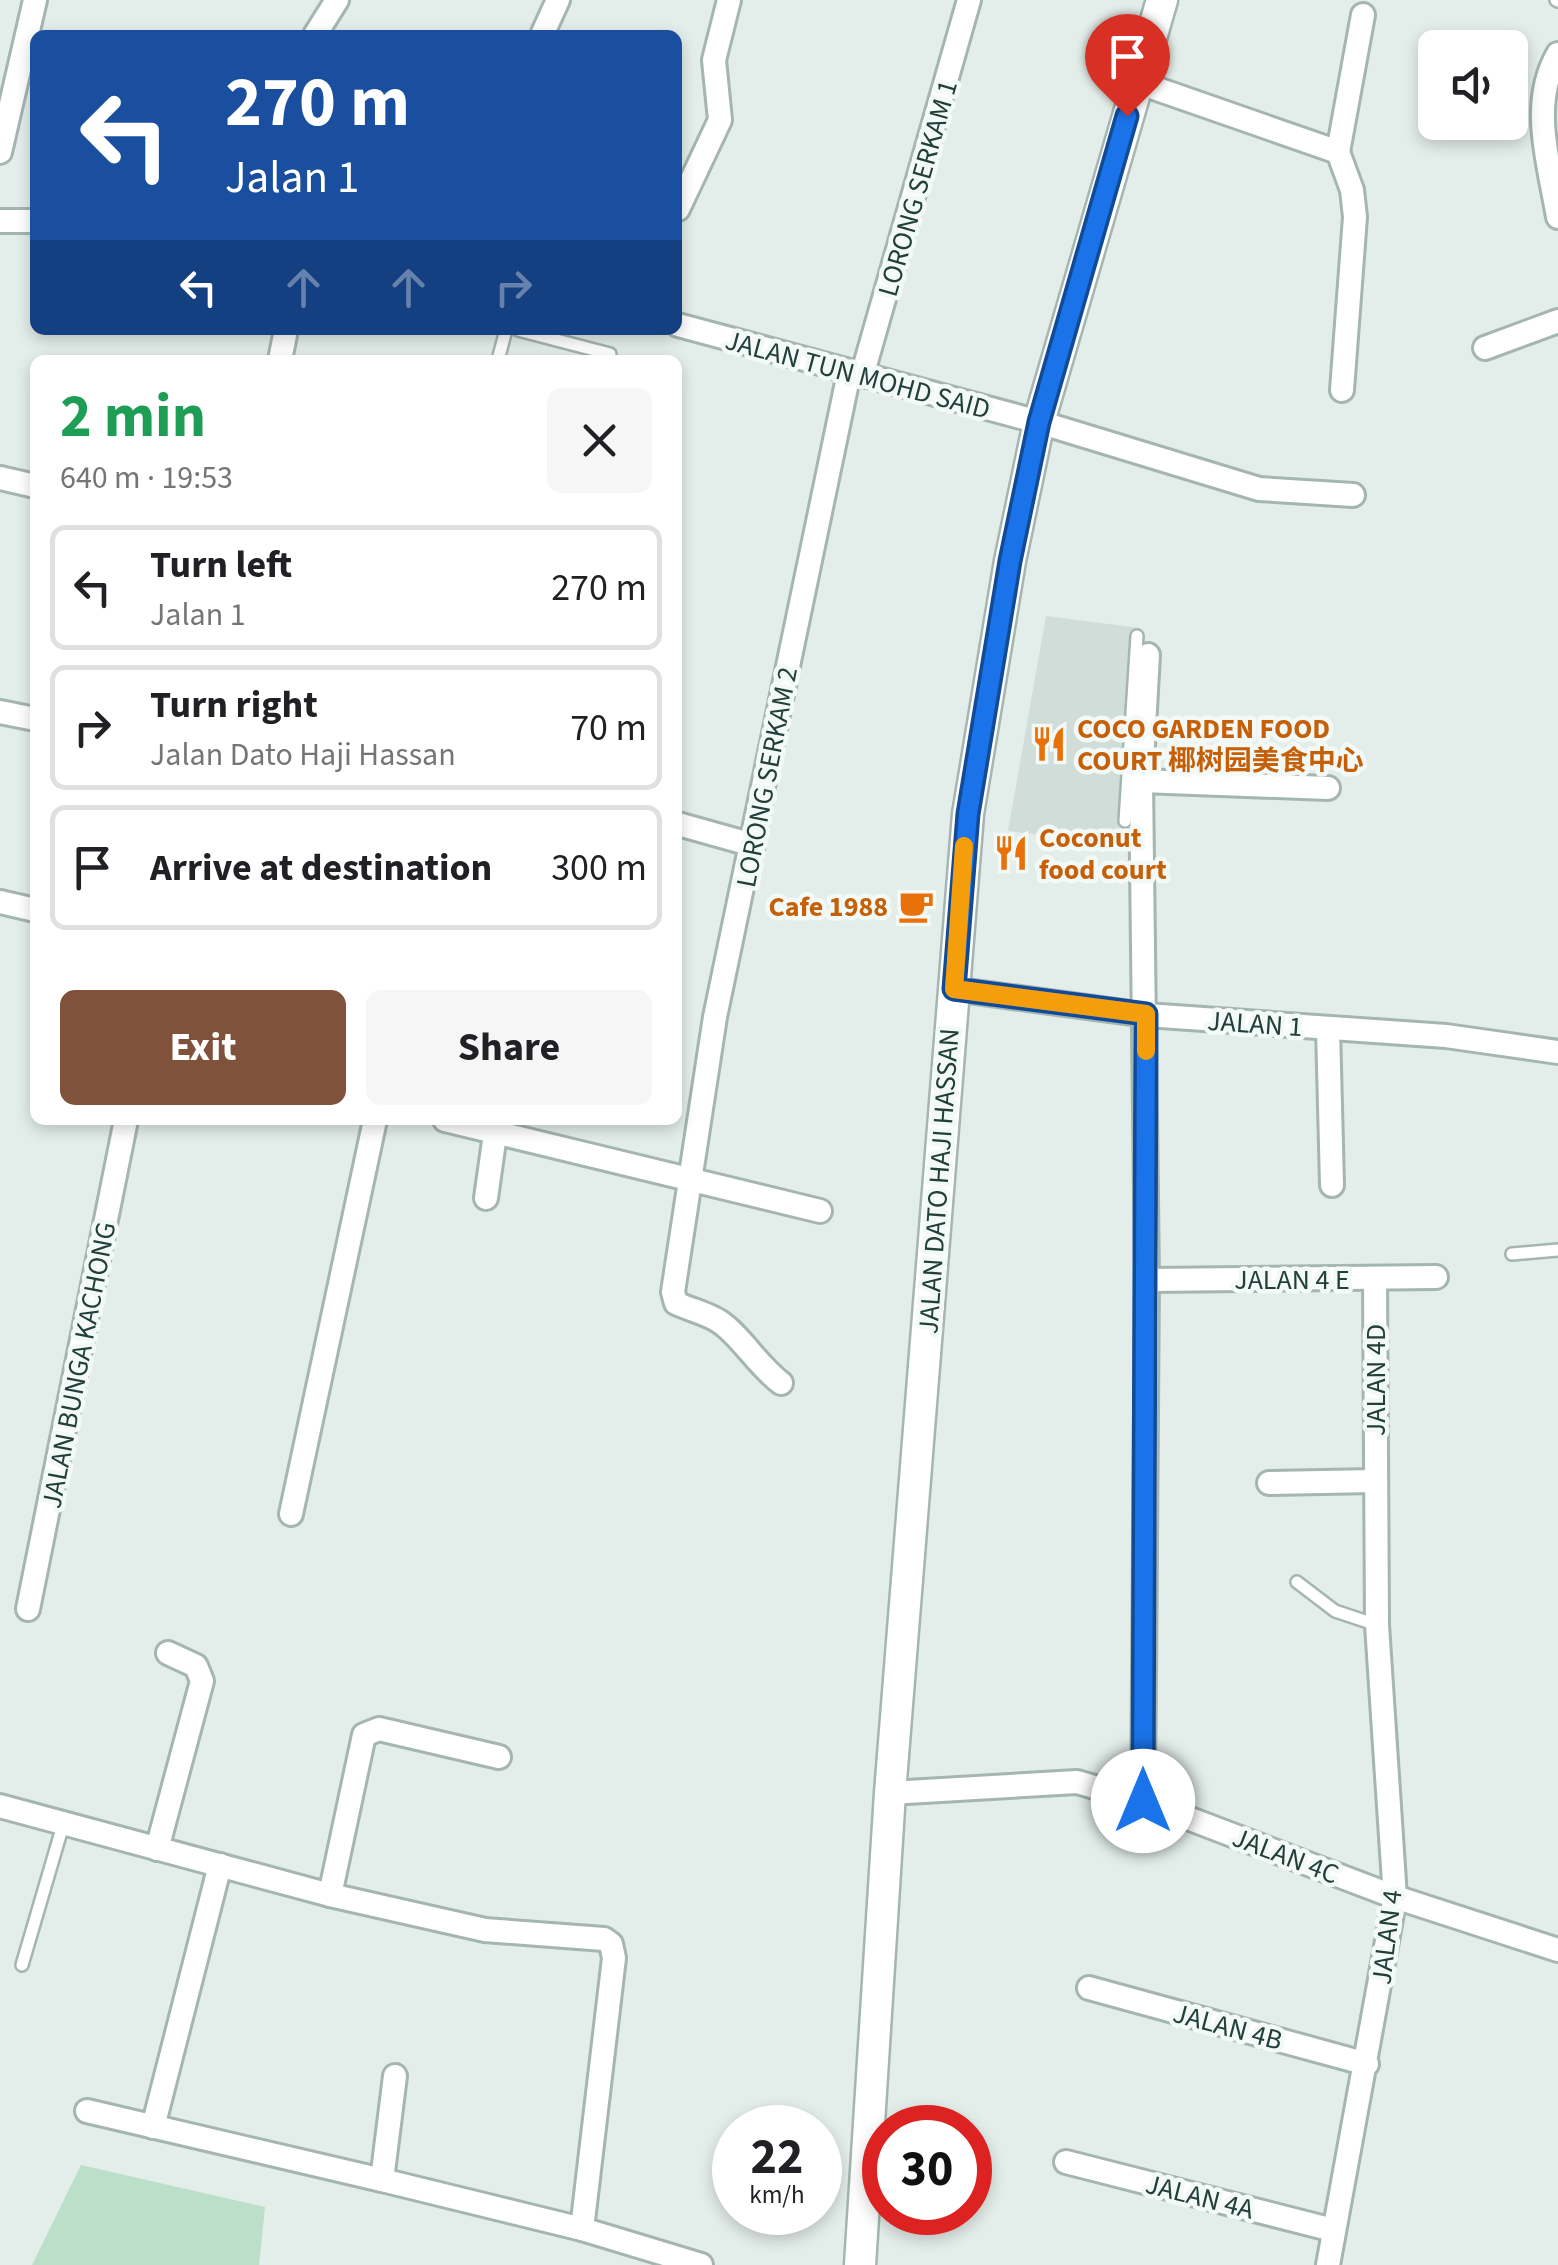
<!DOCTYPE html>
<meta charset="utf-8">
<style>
:root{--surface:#fff;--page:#f6f6f6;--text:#202124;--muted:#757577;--line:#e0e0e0;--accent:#80523b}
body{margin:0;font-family:"Source Sans 3","Noto Sans SC",sans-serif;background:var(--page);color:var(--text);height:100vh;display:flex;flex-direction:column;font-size:38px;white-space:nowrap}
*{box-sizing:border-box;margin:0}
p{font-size:32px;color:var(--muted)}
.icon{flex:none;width:55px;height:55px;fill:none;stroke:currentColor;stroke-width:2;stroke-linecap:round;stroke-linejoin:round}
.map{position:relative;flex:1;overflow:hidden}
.details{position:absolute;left:30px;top:355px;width:652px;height:770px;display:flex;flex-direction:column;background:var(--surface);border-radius:15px;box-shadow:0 5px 15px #0003}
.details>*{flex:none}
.hud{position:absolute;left:30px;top:30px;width:652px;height:305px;border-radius:15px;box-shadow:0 5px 15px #0003;background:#1a4fa0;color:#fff;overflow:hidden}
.tools{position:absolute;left:1418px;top:30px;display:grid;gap:20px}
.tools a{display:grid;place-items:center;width:110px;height:110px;border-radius:15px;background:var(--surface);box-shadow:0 5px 15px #0003;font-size:50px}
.speed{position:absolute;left:712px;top:2105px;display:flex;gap:20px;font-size:50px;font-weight:700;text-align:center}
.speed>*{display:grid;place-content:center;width:130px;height:130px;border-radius:50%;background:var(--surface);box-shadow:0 5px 15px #0003;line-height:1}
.speed small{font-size:25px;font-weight:400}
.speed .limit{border:15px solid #d22;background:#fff;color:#111}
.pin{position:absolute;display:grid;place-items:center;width:85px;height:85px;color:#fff;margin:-102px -42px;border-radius:50% 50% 50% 0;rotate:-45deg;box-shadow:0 0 10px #0007}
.pin .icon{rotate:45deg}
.me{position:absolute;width:110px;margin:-55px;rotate:0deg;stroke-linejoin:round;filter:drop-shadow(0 0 8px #0008)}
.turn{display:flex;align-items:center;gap:35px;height:210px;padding:0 30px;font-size:45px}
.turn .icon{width:130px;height:130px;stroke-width:2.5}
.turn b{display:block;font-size:70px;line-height:85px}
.lanes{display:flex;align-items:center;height:95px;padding:0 30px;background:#0003;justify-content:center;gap:50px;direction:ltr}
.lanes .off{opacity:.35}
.round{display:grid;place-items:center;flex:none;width:105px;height:105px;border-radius:15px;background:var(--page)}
.headline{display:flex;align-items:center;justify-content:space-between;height:170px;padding:0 30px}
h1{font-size:60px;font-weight:700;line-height:75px;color:#1e9e55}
.cta{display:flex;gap:20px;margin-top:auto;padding:20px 30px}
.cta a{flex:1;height:115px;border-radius:15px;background:var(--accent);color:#fff;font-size:40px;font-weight:700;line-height:115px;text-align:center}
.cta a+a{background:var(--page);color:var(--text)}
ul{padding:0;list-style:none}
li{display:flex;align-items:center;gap:30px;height:125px;margin:0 20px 15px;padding:0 10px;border:5px solid var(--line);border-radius:15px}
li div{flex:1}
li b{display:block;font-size:38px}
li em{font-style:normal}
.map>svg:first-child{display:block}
.built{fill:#d1ddd9}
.green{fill:#bbdfc8}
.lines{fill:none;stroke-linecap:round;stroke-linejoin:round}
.service-casing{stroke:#a5b5b1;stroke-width:16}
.minor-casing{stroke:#a5b5b1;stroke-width:28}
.tertiary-casing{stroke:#a5b5b1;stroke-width:35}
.service{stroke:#fff;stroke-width:11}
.minor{stroke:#fff;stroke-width:22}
.tertiary{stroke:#fff;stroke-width:30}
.route-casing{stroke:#114b97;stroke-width:25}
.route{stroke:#1a73e8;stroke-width:18}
.slow{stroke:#f59e0b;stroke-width:18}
.labels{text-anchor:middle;stroke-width:9;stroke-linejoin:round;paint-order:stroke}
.street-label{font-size:28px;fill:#223f3a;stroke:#f3f9f7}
.food-label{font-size:28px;font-weight:bold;fill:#c56008;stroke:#f3f9f7;text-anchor:start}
</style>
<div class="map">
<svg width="1558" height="2265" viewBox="0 0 1558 2265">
<rect width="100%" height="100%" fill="#e3ede9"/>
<path class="built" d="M1046,616L1140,628L1128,825L1099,842L1008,831Z"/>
<path class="green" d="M81,2165L265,2207L259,2265H32Z"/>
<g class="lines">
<defs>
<g id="service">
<path d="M1556,0L1558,1"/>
<path d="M518,330L610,354"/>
<path d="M498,360L506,330"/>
<path d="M1125,821L1137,636"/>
<path d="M1512,1254L1558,1250"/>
<path d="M1297,1582L1335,1611L1377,1625"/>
<path d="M22,1965L63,1825"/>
</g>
<g id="minor">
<path d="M315,35L337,0"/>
<path d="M542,35L558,0"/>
<path d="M1558,54C1529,104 1549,163 1558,217"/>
<path d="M1137,82L1338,152L1352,190L1355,217L1342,390"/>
<path d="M0,152L35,0"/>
<path d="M1338,152L1363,15"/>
<path d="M678,209L720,120L714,60L729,0"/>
<path d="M0,221H35"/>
<path d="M678,325L1039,422L1259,489L1353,495"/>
<path d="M1485,348L1558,321"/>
<path d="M280,360L286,330"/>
<path d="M862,376L969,0"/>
<path d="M0,478L35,486"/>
<path d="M0,712L35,719"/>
<path d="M1141,781L1328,788"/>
<path d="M678,824L753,845"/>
<path d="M0,902L35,910"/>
<path d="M953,989L1146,1015L1446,1036L1558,1052"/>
<path d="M1328,1028L1332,1185"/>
<path d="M445,1120L820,1211"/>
<path d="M486,1198L497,1120"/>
<path d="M1147,1280L1436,1277"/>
<path d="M781,1383C757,1365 741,1336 720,1322C707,1313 690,1310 676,1303L673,1292L715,1017L849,373"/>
<path d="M1269,1483L1375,1481"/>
<path d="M291,1514L375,1120"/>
<path d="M28,1609L126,1120"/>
<path d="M890,1793L1077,1782L1143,1801L1395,1897L1558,1950"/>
<path d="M1143,1801L1147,1280L1141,781L1148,655"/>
<path d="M0,1806L330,1895L485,1930L604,1939L611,1944L614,1958L582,2229"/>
<path d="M157,1849L202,1681L196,1666L168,1653"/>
<path d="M330,1895L364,1735L379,1729L499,1757"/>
<path d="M1089,1988L1367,2064"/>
<path d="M395,2076L382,2180L582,2229L701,2265"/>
<path d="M87,2111L382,2180"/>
<path d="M153,2127L220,1865"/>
<path d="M1066,2162L1333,2230"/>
<path d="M1328,2265L1395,1897L1377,1625L1375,1279"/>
</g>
<path id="tertiary" d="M860,2265L890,1793L968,814L1010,561L1039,422L1162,0"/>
</defs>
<use href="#service" class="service-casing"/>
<use href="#minor" class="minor-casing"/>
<use href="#tertiary" class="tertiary-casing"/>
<use href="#service" class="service"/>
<use href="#minor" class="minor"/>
<use href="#tertiary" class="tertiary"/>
</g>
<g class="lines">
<defs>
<path id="route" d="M1127,116L1039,422L1010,561L968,814L954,989L1146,1014L1143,1801"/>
</defs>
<use href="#route" class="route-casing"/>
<use href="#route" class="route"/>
<path class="slow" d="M964,846L954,989L1146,1014V1051"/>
</g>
<defs>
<symbol id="restaurant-bare" viewBox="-9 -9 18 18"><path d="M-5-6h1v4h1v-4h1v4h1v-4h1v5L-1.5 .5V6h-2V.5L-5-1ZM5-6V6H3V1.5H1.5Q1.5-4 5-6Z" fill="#e8710a" stroke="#f3f9f7" stroke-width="2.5" paint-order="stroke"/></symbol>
<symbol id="cafe-bare" viewBox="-9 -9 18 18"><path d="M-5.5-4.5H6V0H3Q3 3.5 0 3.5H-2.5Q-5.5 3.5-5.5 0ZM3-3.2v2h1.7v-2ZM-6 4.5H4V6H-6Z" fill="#e8710a" stroke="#f3f9f7" stroke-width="2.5" paint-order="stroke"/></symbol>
</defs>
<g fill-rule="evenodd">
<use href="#restaurant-bare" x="1024" y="719" width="50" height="50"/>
<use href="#restaurant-bare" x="986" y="828" width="50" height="50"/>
<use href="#cafe-bare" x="891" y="881" width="50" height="50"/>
</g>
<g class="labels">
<g class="street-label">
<text transform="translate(917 188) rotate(-74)" y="10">LORONG SERKAM 1</text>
<text transform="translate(858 374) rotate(15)" y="10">JALAN TUN MOHD SAID</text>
<text transform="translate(766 777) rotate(-79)" y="10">LORONG SERKAM 2</text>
<text transform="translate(1255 1023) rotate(4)" y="10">JALAN 1</text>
<text transform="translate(938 1181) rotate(-86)" y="10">JALAN DATO HAJI HASSAN</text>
<text x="1292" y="1289">JALAN 4 E</text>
<text transform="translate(78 1365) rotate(-79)" y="10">JALAN BUNGA KACHONG</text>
<text transform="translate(1375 1380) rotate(-90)" y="10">JALAN 4D</text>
<text transform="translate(1286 1855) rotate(21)" y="10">JALAN 4C</text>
<text transform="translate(1386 1937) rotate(-83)" y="10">JALAN 4</text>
<text transform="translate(1228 2026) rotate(15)" y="10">JALAN 4B</text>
<text transform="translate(1200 2196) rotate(14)" y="10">JALAN 4A</text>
</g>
<g class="food-label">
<text x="1077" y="738">COCO GARDEN FOOD<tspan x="1077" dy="32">COURT 椰树园美食中心</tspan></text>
<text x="1039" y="847">Coconut<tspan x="1039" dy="32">food court</tspan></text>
<text x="888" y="916" text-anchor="end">Cafe 1988</text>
</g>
</g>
</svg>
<div class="tools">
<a><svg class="icon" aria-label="sound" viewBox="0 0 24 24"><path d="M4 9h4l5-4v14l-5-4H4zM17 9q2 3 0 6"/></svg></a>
</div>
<div class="speed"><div>22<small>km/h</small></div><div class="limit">30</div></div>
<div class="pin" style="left:1127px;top:116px;background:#d93025"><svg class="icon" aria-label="arrive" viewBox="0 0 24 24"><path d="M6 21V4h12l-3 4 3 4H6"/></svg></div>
<svg class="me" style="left:1143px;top:1801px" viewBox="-20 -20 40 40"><circle r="19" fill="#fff"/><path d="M0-13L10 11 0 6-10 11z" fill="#1a73e8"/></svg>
<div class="hud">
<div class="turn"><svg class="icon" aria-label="left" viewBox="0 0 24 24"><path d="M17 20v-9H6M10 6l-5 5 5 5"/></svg><div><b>270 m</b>Jalan 1</div></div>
<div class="lanes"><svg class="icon" aria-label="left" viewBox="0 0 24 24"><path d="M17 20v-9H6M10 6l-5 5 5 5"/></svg><svg class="icon off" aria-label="ahead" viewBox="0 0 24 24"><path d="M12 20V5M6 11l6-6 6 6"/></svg><svg class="icon off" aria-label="ahead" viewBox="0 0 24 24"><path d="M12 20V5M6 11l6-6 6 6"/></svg><svg class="icon off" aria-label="right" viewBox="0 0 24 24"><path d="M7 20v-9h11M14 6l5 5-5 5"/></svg></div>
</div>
<section class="details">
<div class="headline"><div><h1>2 min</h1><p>640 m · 19:53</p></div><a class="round"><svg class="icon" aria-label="close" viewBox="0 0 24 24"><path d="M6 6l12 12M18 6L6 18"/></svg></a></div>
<ul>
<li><svg class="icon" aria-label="left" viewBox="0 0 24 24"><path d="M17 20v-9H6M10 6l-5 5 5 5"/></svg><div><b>Turn left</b><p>Jalan 1</p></div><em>270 m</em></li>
<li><svg class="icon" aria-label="right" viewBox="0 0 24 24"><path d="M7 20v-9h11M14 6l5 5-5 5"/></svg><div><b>Turn right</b><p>Jalan Dato Haji Hassan</p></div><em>70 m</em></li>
<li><svg class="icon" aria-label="arrive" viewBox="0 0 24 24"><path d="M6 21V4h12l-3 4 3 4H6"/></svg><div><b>Arrive at destination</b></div><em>300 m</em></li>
</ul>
<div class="cta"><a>Exit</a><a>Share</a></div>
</section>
</div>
